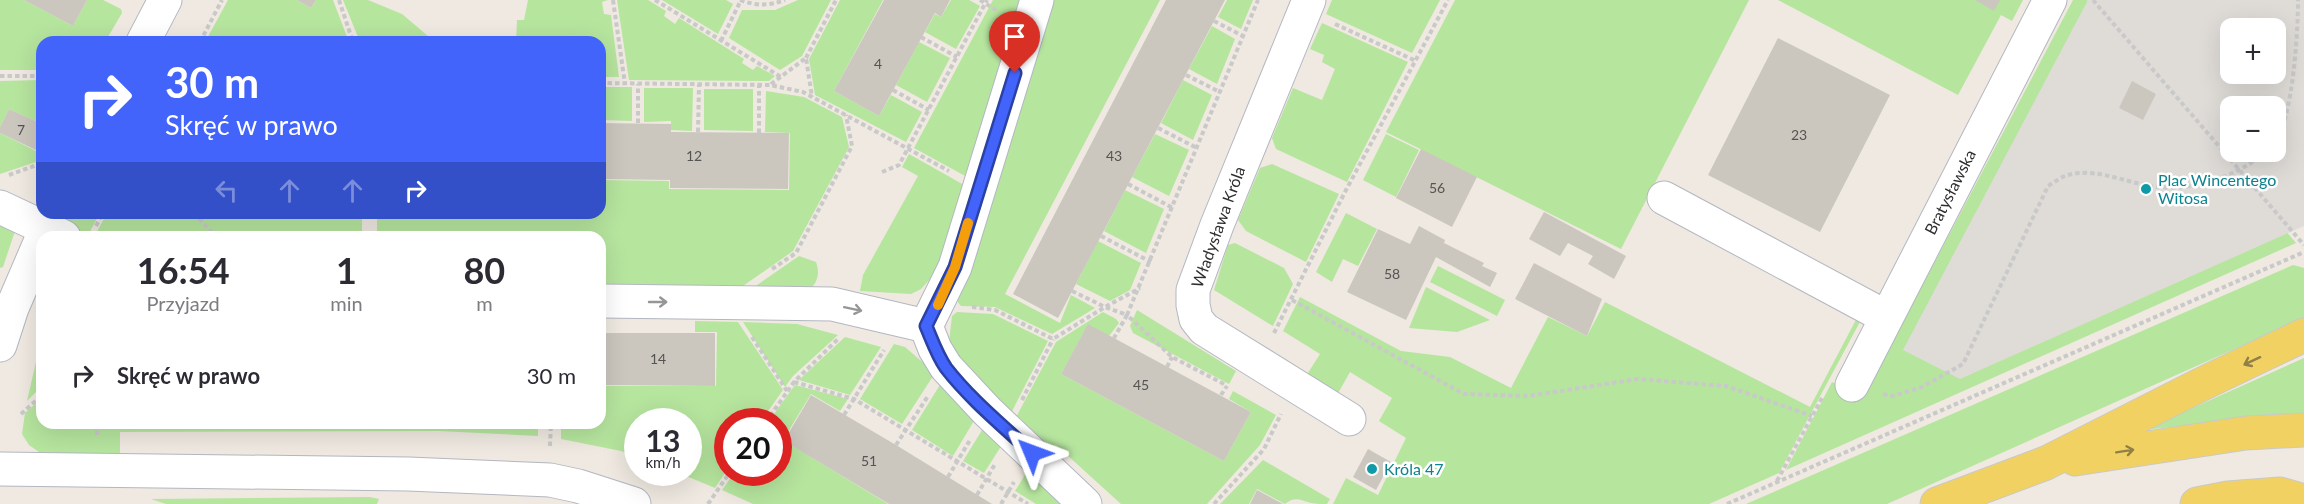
<!DOCTYPE html>
<html lang="pl">
<meta charset="utf-8">
<style>
:root{--surface:#fff;--page:#f2f2f3;--text:#2b2b33;--muted:#7c7c81}
body{margin:0;font-family:Lato,sans-serif;background:var(--page);color:var(--text);height:100vh;display:flex;flex-direction:column;font-size:22px;white-space:nowrap}
*{box-sizing:border-box;margin:0}
p{font-size:20px;color:var(--muted)}
.icon{flex:none;width:33px;height:33px;fill:none;stroke:currentColor;stroke-width:2;stroke-linecap:round;stroke-linejoin:round}
.map{position:relative;flex:1;overflow:hidden}
.details{position:absolute;left:36px;top:231px;width:570px;height:198px;display:flex;flex-direction:column;background:var(--surface);border-radius:18px;box-shadow:0 6px 24px #0002}
.details>*{flex:none}
.hud{position:absolute;left:36px;top:36px;width:570px;height:183px;border-radius:18px;box-shadow:0 6px 24px #0002;background:#4264fb;color:#fff;overflow:hidden}
.fabs{position:absolute;left:2220px;top:18px;display:grid;gap:12px}
.fabs a{display:grid;place-items:center;width:66px;height:66px;border-radius:12px;background:var(--surface);box-shadow:0 6px 24px #0002;font-size:30px}
.speed{position:absolute;left:624px;top:408px;display:flex;gap:12px;font-size:30px;font-weight:700;text-align:center}
.speed>*{display:grid;place-content:center;width:78px;height:78px;border-radius:50%;background:var(--surface);box-shadow:0 6px 24px #0002;line-height:1}
.speed small{font-size:15px;font-weight:400}
.speed .limit{border:9px solid #d22;background:#fff;color:#111}
.pin{position:absolute;display:grid;place-items:center;width:51px;height:51px;color:#fff;margin:-62px -26px;border-radius:50% 50% 50% 0;rotate:-45deg;box-shadow:0 0 6px #0007}
.pin .icon{rotate:45deg}
.me{position:absolute;width:66px;margin:-33px;rotate:314deg;stroke-linejoin:round;filter:drop-shadow(0 0 4px #0008)}
.turn{display:flex;align-items:center;gap:21px;height:126px;padding:0 30px;font-size:27px}
.turn .icon{width:78px;height:78px;stroke-width:2.5}
.turn b{display:block;font-size:42px;line-height:51px}
.lanes{display:flex;align-items:center;height:57px;padding:0 30px;background:#0003;justify-content:center;gap:30px;direction:ltr}
.lanes .off{opacity:.35}
.eta{display:flex;justify-content:space-evenly;align-items:center;height:102px;text-align:center}
.eta b{font-size:36px;font-weight:700;line-height:42px}
ul{padding:0;list-style:none}
li{display:flex;align-items:center;gap:18px;height:84px;padding:0 30px}
li div{flex:1}
li b{display:block;font-size:22px}
li em{font-style:normal}
.map>svg:first-child{display:block}
.green{fill:#b6e59e}
.plaza{fill:#dfdcd8;fill-rule:evenodd}
.building{fill:#cbc7bf}
.lines{fill:none;stroke-linecap:round;stroke-linejoin:round}
.minor-casing{stroke:#b4b7c1;stroke-width:35}
.major-casing{stroke:#c9c9c9;stroke-width:35}
.path{stroke:#c9c9c9;stroke-width:4;stroke-dasharray:4.5 3;stroke-linecap:butt}
.minor{stroke:#fff;stroke-width:33}
.major{stroke:#f2d163;stroke-width:33}
.oneway{stroke:#969696}
.oneway2{stroke:#908048}
.route-casing{stroke:#2b41a3;stroke-width:15}
.route{stroke:#4264fb;stroke-width:10}
.slow{stroke:#f59e0b;stroke-width:10}
.culture-dot{fill:#0f9aa8;stroke:#fff;stroke-width:2}
.labels{text-anchor:middle;stroke-width:5;stroke-linejoin:round;paint-order:stroke}
.number-label{font-size:14px;fill:#555452}
.culture-label{font-size:16px;fill:#0d838f;stroke:#fff;text-anchor:start}
.street-label{font-size:16px;fill:#2e2e2e;stroke:#fff}
</style>
<div class="map">
<svg width="2304" height="504" viewBox="0 0 2304 504">
<rect width="100%" height="100%" fill="#efe9e1"/>
<g class="green">
<path d="M0,0H24L73,26L87,0H103L121,9L122,13L105,42H42V70H0Z"/>
<path d="M228,0H297L311,8L316,0H333L349,42H205Z"/>
<path d="M343,0H368L402,14L435,42H360Z"/>
<path d="M528,0H608L602,2L604,14L611,15L619,77H600V42H516L517,20H524Z"/>
<path d="M617,0H648L666,11L664,16L675,24L679,18L744,59L742,63L753,70L757,66L775,76L769,81L629,80Z"/>
<path d="M662,0H726L733,4L718,34Z"/>
<path d="M798,0H831L802,56L780,70L729,38L742,10H775Z"/>
<path d="M840,0H883L834,91L879,116L891,95L922,112L906,142L815,95L809,59Z"/>
<path d="M951,0H969L980,6L956,49L925,32L935,14L941,17Z"/>
<path d="M993,0H1019L967,177L914,148Z"/>
<path d="M1048,0H1160L1005,294L1060,323L1071,295L1095,308L1052,334L995,307L961,306L957,301Z"/>
<path d="M1227,0H1253L1241,29L1218,17Z"/>
<path d="M1332,0H1440L1412,53L1326,14Z"/>
<path d="M1455,0H1749L1621,249L1386,132Z"/>
<path d="M1778,0H2023L2012,21L2001,15L1958,95Z"/>
<path d="M2073,0H2087L2296,243L1786,470L1832,382L1864,396Z"/>
<path d="M1322,23L1408,62L1347,182L1276,149L1272,138L1293,88L1322,100L1335,69L1322,62L1324,55L1310,49Z"/>
<path d="M1212,26L1235,39L1217,84L1189,69Z"/>
<path d="M919,42L950,58L927,102L896,85Z"/>
<path d="M42,80V124L9,109L0,127V81Z"/>
<path d="M1183,80L1212,95L1193,140L1161,123Z"/>
<path d="M600,87H632V121L600,120Z"/>
<path d="M644,88H693L692,131L671,130V121L644,122Z"/>
<path d="M704,89H753V131L704,130Z"/>
<path d="M766,91L804,97L842,117L849,147L793,251L730,295L600,293V237H377V213H600V180L669,181V189L789,190L790,133L765,132Z"/>
<path d="M0,133L42,154V160L0,174Z"/>
<path d="M1155,134L1189,150L1169,196L1132,177Z"/>
<path d="M1386,134L1419,150L1396,197L1363,180Z"/>
<path d="M909,154L964,185L941,267L921,289L911,294L860,291L863,275L918,176L902,167Z"/>
<path d="M1272,164L1339,194L1306,262L1246,231L1238,220L1260,168Z"/>
<path d="M1125,190L1164,209L1146,253L1104,231Z"/>
<path d="M97,213H100L88,235L65,225L67,219L94,218Z"/>
<path d="M107,213H362V237H94Z"/>
<path d="M1346,213L1377,229L1358,266L1343,259L1332,282L1316,272Z"/>
<path d="M0,217L17,225L3,267L0,268Z"/>
<path d="M1098,241L1141,263L1130,290L1110,301L1076,284Z"/>
<path d="M1235,243L1284,268L1293,284L1273,326L1214,290L1228,245Z"/>
<path d="M799,256L816,262C821,276 816,285 805,294H744Z"/>
<path d="M2293,265L2304,268V318L1887,504H1746Z"/>
<path d="M1438,266L1505,300L1497,316L1430,282Z"/>
<path d="M1426,287L1490,320L1457,332L1409,328Z"/>
<path d="M1300,297L1401,351L1450,357L1511,388L1548,317L1587,336L1605,302L1810,407L1858,316L1862,318L1779,473L1709,504H1333L1346,478L1378,495L1406,438L1379,421L1392,398L1350,372L1337,395L1306,376L1320,354L1283,331Z"/>
<path d="M1137,310L1236,371L1229,384L1133,333L1130,326Z"/>
<path d="M957,312L993,314L1048,341L1009,417L957,368L949,342L952,316Z"/>
<path d="M1103,312L1116,319L1119,323L1109,336L1088,325L1061,374L1224,461L1251,412L1229,399L1233,391L1276,415L1260,445L1207,504H1121L1056,445L1042,448L1014,421L1056,342Z"/>
<path d="M695,321L738,322L783,390L761,421L728,422L727,470L715,488L679,473L688,472V422H638L637,457L621,451L561,439V423H600V386H716L717,332H695Z"/>
<path d="M743,322L797,324L838,335L793,376L785,387Z"/>
<path d="M42,336V386L27,401Z"/>
<path d="M845,337L881,347L850,395L799,380Z"/>
<path d="M894,344L905,347L935,373L902,424L860,399Z"/>
<path d="M2304,358V413L2143,430Z"/>
<path d="M943,380L978,414L953,456L912,430Z"/>
<path d="M795,385L848,399L840,411L811,394L783,440L888,504H753L722,490L734,473L778,472V422L769,421Z"/>
<path d="M42,398V423H538V436L439,431L120,432V460L49,459L29,445L22,434L25,413Z"/>
<path d="M987,422L1005,440L984,473L963,461Z"/>
<path d="M1263,460L1330,499L1327,504C1322,504 1316,504 1311,503C1300,500 1295,496 1285,504L1257,489L1249,504H1220Z"/>
<path d="M1031,465L1067,504H1036L1015,491Z"/>
<path d="M370,497L379,499L377,504H166L151,499Z"/>
</g>
<path class="plaza" d="M2088,0H2304V226L1960,379L1903,350ZM2230,28H2276V74H2230ZM2230,106H2276V152H2230Z"/>
<g class="building">
<path d="M24,0H87L73,26Z"/>
<path d="M297,0H316L311,8Z"/>
<path d="M884,0H950L941,17L935,13L879,116L834,91Z"/>
<path d="M1166,0H1225L1058,318L1013,294Z"/>
<path d="M1975,0H2000L1994,11Z"/>
<path d="M1778,38L1890,95L1820,232L1708,175Z"/>
<path d="M2132,81L2156,94L2143,120L2119,108Z"/>
<path d="M9,109L42,124V137L36,150L0,133V127Z"/>
<path d="M600,123L671,124V132L789,133L788,189L670,188V180L600,179Z"/>
<path d="M1421,149L1477,177L1452,227L1396,198Z"/>
<path d="M1544,212L1626,256L1614,279L1588,264L1593,256L1568,243L1560,256L1529,239Z"/>
<path d="M1419,226L1445,240L1444,243L1484,263L1482,266L1497,273L1490,287L1436,257L1406,320L1347,292L1378,229L1410,244Z"/>
<path d="M1534,263L1602,299L1587,336L1515,299Z"/>
<path d="M1088,324L1251,412L1224,461L1061,374Z"/>
<path d="M600,333H715V386L600,385Z"/>
<path d="M811,395L896,445L992,504H889L784,441Z"/>
<path d="M1368,449L1391,462L1376,490L1353,477Z"/>
<path d="M1257,490L1283,504H1250Z"/>
</g>
<g class="lines">
<defs>
<g id="minor">
<path d="M1309,0L1217,225L1193,290V305L1196,319L1204,329L1349,419"/>
<path d="M143,42L165,0"/>
<path d="M1664,198L1886,317"/>
<path d="M0,207L64,237"/>
<path d="M600,301L832,304L926,326"/>
<path d="M926,326L955,267L1037,0"/>
<path d="M926,326L935,349L946,367L987,411L1085,504"/>
<path d="M0,345L12,308L42,238"/>
<path d="M1852,385L2050,0"/>
<path d="M0,469L408,474L550,480L578,486L634,504"/>
</g>
<g id="major">
<path d="M2075,459L2246,433L2304,430"/>
<path d="M1937,504L2046,463L2200,385L2304,335"/>
<path d="M2197,504L2228,498L2280,494L2304,501"/>
</g>
</defs>
<use href="#minor" class="minor-casing"/>
<use href="#major" class="major-casing"/>
<g class="path">
<path d="M339,0L353,42"/>
<path d="M613,0L625,84"/>
<path d="M655,0L781,77"/>
<path d="M740,0C756,6 769,6 785,0"/>
<path d="M980,0L999,12"/>
<path d="M2093,0L2304,245"/>
<path d="M1214,21L1243,36"/>
<path d="M1335,24L1416,61"/>
<path d="M921,37L957,57"/>
<path d="M721,41L741,0"/>
<path d="M200,42L222,0"/>
<path d="M806,58L836,0"/>
<path d="M1186,75L1220,92"/>
<path d="M0,76H42"/>
<path d="M600,83L770,85L803,92L949,171"/>
<path d="M771,84L806,58L812,97"/>
<path d="M893,90L929,110"/>
<path d="M638,123V84"/>
<path d="M1158,128L1197,148"/>
<path d="M698,132L699,84"/>
<path d="M759,133V85"/>
<path d="M2276,141C2293,114 2298,34 2298,0"/>
<path d="M40,142L42,143"/>
<path d="M882,172L899,165L987,0"/>
<path d="M9,175L42,163"/>
<path d="M1128,184L1173,208"/>
<path d="M194,213L216,237"/>
<path d="M96,226L103,213"/>
<path d="M1101,236L1151,262"/>
<path d="M772,269L796,253L852,146L846,115"/>
<path d="M1072,291L1105,307L1140,288"/>
<path d="M1292,300L1464,394L1528,396L1638,379L1726,386L1812,416"/>
<path d="M972,307L995,310L1053,339L1105,307L1127,315L1114,338"/>
<path d="M1274,333L1346,190L1448,0"/>
<path d="M752,337L787,391"/>
<path d="M1167,367L1172,357"/>
<path d="M794,382L854,399L1028,504"/>
<path d="M1224,384L1172,357L1127,315L1258,0"/>
<path d="M1883,394L1892,396L1922,387L1963,364L2048,186C2055,182 2062,176 2068,175C2094,168 2120,180 2145,185C2184,194 2235,179 2265,152"/>
<path d="M1221,395L1227,386"/>
<path d="M1022,400L1053,339"/>
<path d="M21,414L42,395"/>
<path d="M844,415L884,350"/>
<path d="M766,422L794,382L838,339"/>
<path d="M97,423V437"/>
<path d="M896,445L928,396"/>
<path d="M550,446L551,423"/>
<path d="M948,477L970,440"/>
<path d="M1777,481L1822,398"/>
<path d="M977,495L995,464"/>
<path d="M708,504L730,472"/>
<path d="M1001,504L1014,482"/>
<path d="M1214,504L1264,449L1281,414"/>
<path d="M1727,504L2304,252"/>
</g>
<use href="#minor" class="minor"/>
<use href="#major" class="major"/>
</g>
<defs><path id="oneway-shaft" d="M-6 0H5M1.5-3L5.5 0L1.5 3" fill="none" stroke-width="1.6" stroke-linecap="round" stroke-linejoin="round" transform="scale(1.5)"/></defs>
<g class="oneway">
<use href="#oneway-shaft" transform="translate(658 302)"/>
<use href="#oneway-shaft" transform="translate(853 309) rotate(12)"/>
</g>
<g class="oneway2">
<use href="#oneway-shaft" transform="translate(2252 361) rotate(155)"/>
<use href="#oneway-shaft" transform="translate(2125 451) rotate(-9)"/>
</g>
<g class="lines">
<defs>
<path id="route" d="M1015,73L955,267L926,326C932,340 937,355 946,368C970,399 1003,426 1032,453"/>
</defs>
<use href="#route" class="route-casing"/>
<use href="#route" class="route"/>
<path class="slow" d="M938,305L955,267L968,223"/>
</g>
<g class="culture-dot">
<circle cx="2146" cy="189" r="6"/>
<circle cx="1372" cy="469" r="6"/>
</g>
<g class="labels">
<g class="number-label">
<text x="878" y="69">4</text>
<text x="21" y="135">7</text>
<text x="1799" y="140">23</text>
<text x="694" y="161">12</text>
<text x="1114" y="161">43</text>
<text x="1437" y="193">56</text>
<text x="1392" y="279">58</text>
<text x="658" y="364">14</text>
<text x="1141" y="390">45</text>
<text x="869" y="466">51</text>
</g>
<g class="culture-label">
<text x="2158" y="186">Plac Wincentego<tspan x="2158" dy="18">Witosa</tspan></text>
<text x="1384" y="475">Króla 47</text>
</g>
<g class="street-label">
<text transform="translate(1950 192) rotate(-63)" y="6">Bratysławska</text>
<text transform="translate(1218 227) rotate(-70)" y="6">Władysława Króla</text>
</g>
</g>
</svg>
<div class="fabs">
<a>+</a>
<a>−</a>
</div>
<div class="speed"><div>13<small>km/h</small></div><div class="limit">20</div></div>
<div class="pin" style="left:1015px;top:73px;background:#d93025"><svg class="icon" aria-label="arrive" viewBox="0 0 24 24"><path d="M6 21V4h12l-3 4 3 4H6"/></svg></div>
<svg class="me" style="left:1032px;top:453px" viewBox="-20 -20 40 40"><path d="M0-17L14 15 0 8-14 15z" fill="#4264fb" stroke="#fff" stroke-width="4"/></svg>
<div class="hud">
<div class="turn"><svg class="icon" aria-label="right" viewBox="0 0 24 24"><path d="M7 20v-9h11M14 6l5 5-5 5"/></svg><div><b>30 m</b>Skręć w prawo</div></div>
<div class="lanes"><svg class="icon off" aria-label="left" viewBox="0 0 24 24"><path d="M17 20v-9H6M10 6l-5 5 5 5"/></svg><svg class="icon off" aria-label="ahead" viewBox="0 0 24 24"><path d="M12 20V5M6 11l6-6 6 6"/></svg><svg class="icon off" aria-label="ahead" viewBox="0 0 24 24"><path d="M12 20V5M6 11l6-6 6 6"/></svg><svg class="icon" aria-label="right" viewBox="0 0 24 24"><path d="M7 20v-9h11M14 6l5 5-5 5"/></svg></div>
</div>
<section class="details">
<div class="eta">
<div><b>16:54</b><p>Przyjazd</p></div>
<div><b>1</b><p>min</p></div>
<div><b>80</b><p>m</p></div>
</div>
<ul>
<li><svg class="icon" aria-label="right" viewBox="0 0 24 24"><path d="M7 20v-9h11M14 6l5 5-5 5"/></svg><div><b>Skręć w prawo</b></div><em>30 m</em></li>
</ul>
</section>
</div>
